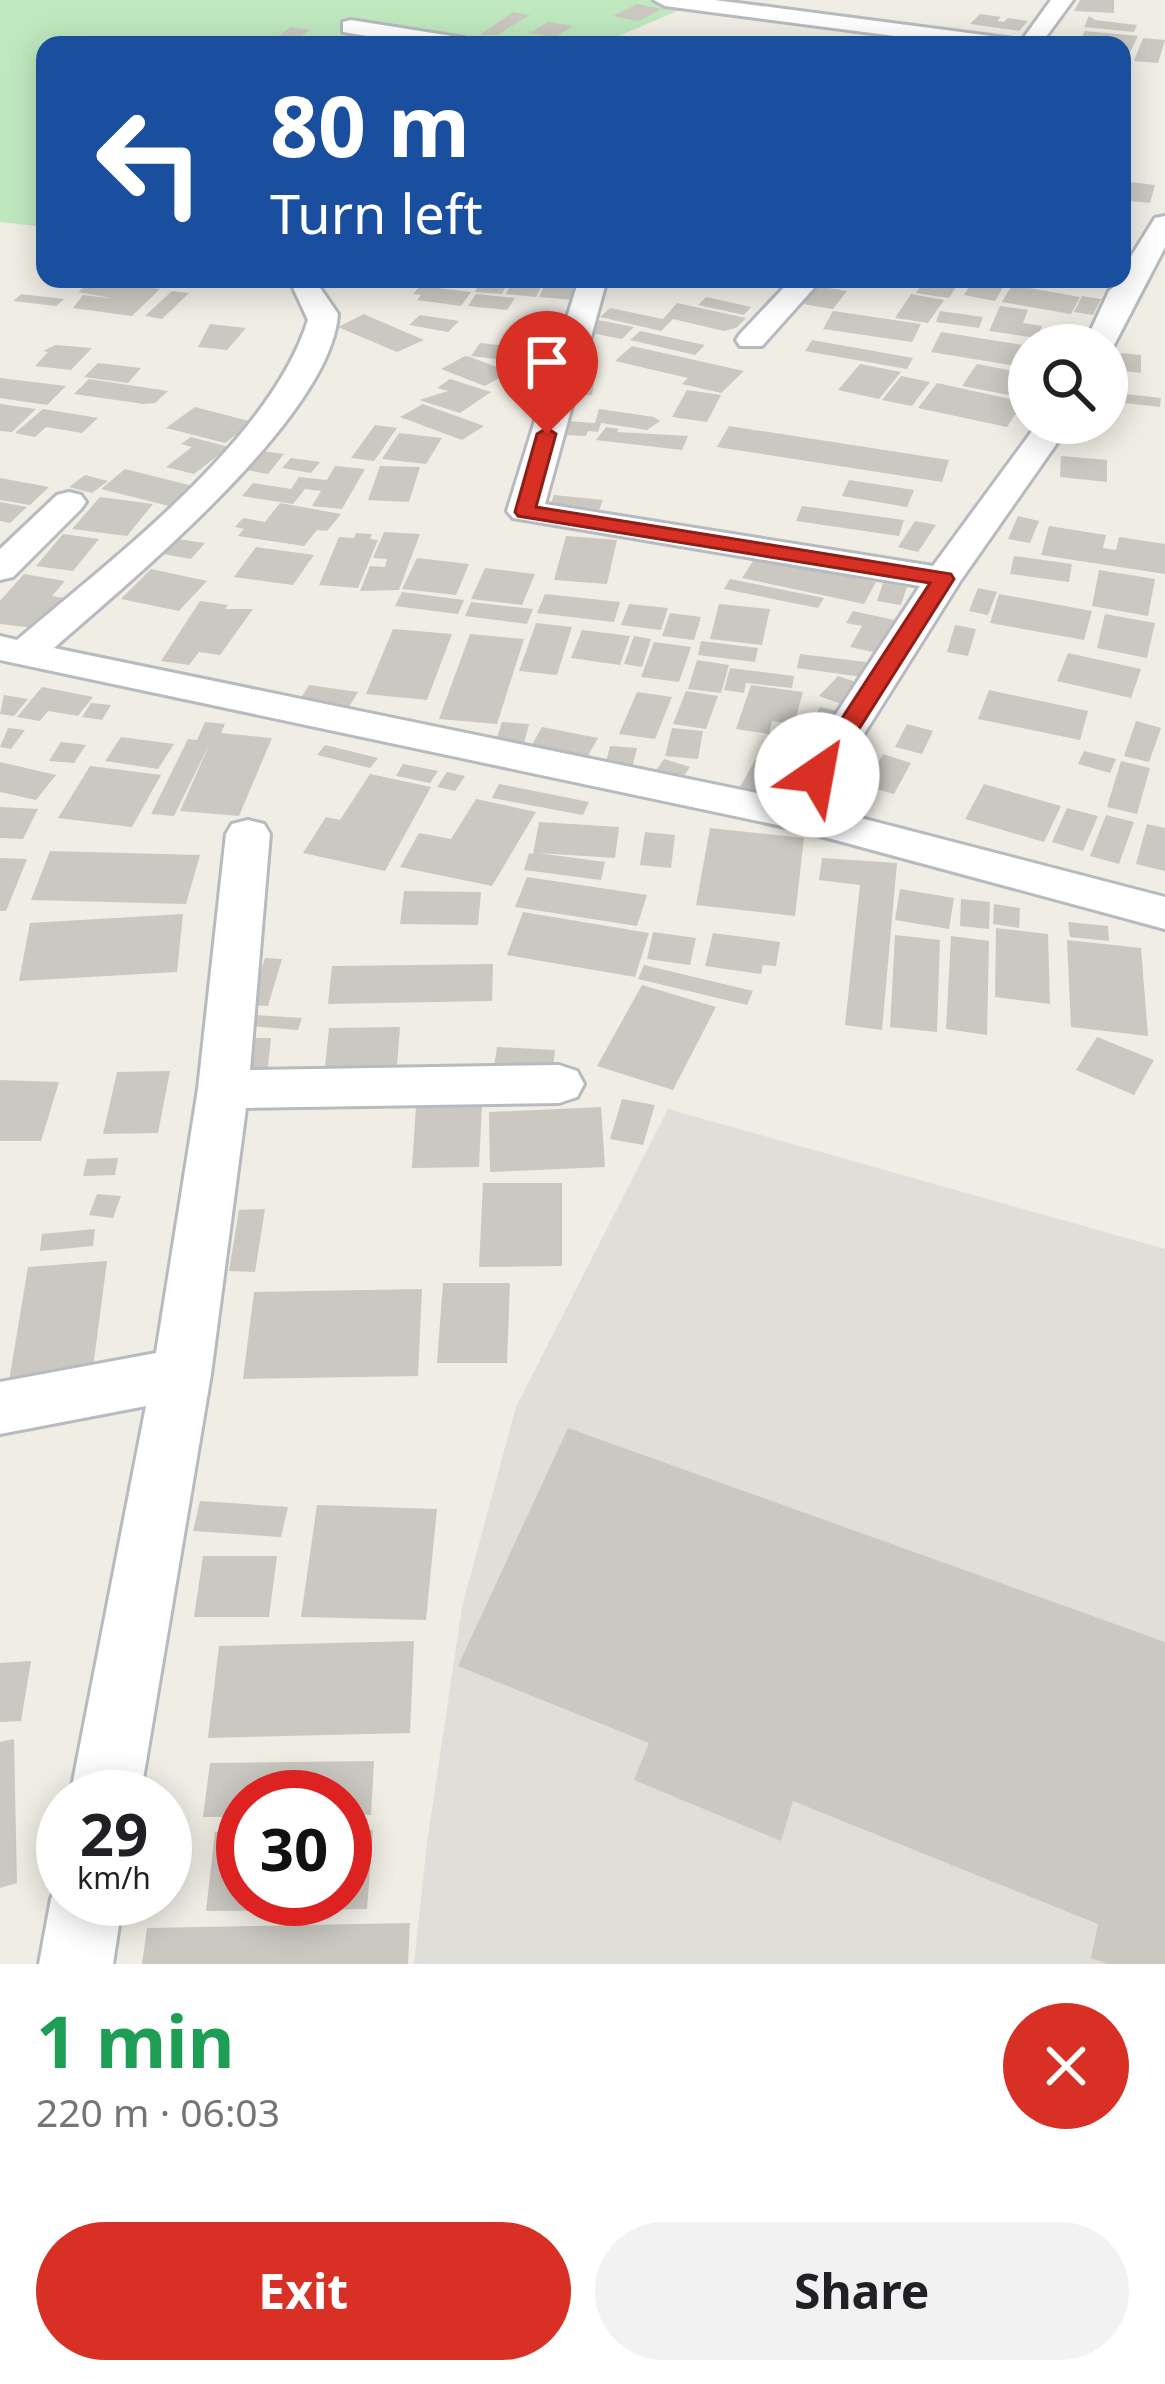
<!DOCTYPE html>
<meta charset="utf-8">
<style>
:root{--surface:#fff;--page:#f2f2f2;--text:#202124;--muted:#757577;--accent:#d93025}
body{margin:0;font-family:"Noto Sans",sans-serif;background:var(--page);color:var(--text);height:100vh;display:flex;flex-direction:column;font-size:45px;white-space:nowrap}
*{box-sizing:border-box;margin:0}
p{font-size:39px;color:var(--muted)}
.icon{flex:none;width:66px;height:66px;fill:none;stroke:currentColor;stroke-width:2;stroke-linecap:round;stroke-linejoin:round}
.map{position:relative;height:1964px;overflow:hidden}
.panel{display:flex;flex-direction:column;background:var(--surface);flex:1}
.panel>*{flex:none}
.banner{position:absolute;left:36px;top:36px;width:1095px;height:252px;border-radius:24px;box-shadow:0 6px 30px #0003;background:#1a4fa0;color:#fff;overflow:hidden}
.buttons{position:absolute;left:1008px;top:324px;display:grid;gap:24px}
.buttons a{display:grid;place-items:center;width:120px;height:120px;border-radius:50%;background:var(--surface);box-shadow:0 6px 30px #0003;font-size:60px}
.speed{position:absolute;left:36px;top:1770px;display:flex;gap:24px;font-size:60px;font-weight:700;text-align:center}
.speed>*{display:grid;place-content:center;width:156px;height:156px;border-radius:50%;background:var(--surface);box-shadow:0 6px 30px #0003;line-height:1}
.speed small{font-size:30px;font-weight:400}
.speed .limit{border:18px solid #d22;background:#fff;color:#111}
.pin{position:absolute;display:grid;place-items:center;width:102px;height:102px;color:#fff;margin:-123px -51px;border-radius:50% 50% 50% 0;rotate:-45deg;box-shadow:0 0 12px #0007}
.pin .icon{rotate:45deg}
.me{position:absolute;width:132px;margin:-66px;rotate:33deg;stroke-linejoin:round;filter:drop-shadow(0 0 9px #0008)}
.turn{display:flex;align-items:center;gap:42px;height:252px;padding:0 36px;font-size:54px}
.turn .icon{width:156px;height:156px;stroke-width:2.5}
.turn b{display:block;font-size:84px;line-height:102px}
.round{display:grid;place-items:center;flex:none;width:126px;height:126px;border-radius:63px;background:var(--page)}
.head{display:flex;align-items:center;justify-content:space-between;height:204px;padding:0 36px}
h1{font-size:72px;font-weight:700;line-height:90px;color:#1e9e55}
.action{display:flex;gap:24px;margin-top:auto;padding:24px 36px}
.action a{flex:1;height:138px;border-radius:72px;background:var(--accent);color:#fff;font-size:48px;font-weight:700;line-height:138px;text-align:center}
.action a+a{background:var(--page);color:var(--text)}
.map>svg:first-child{display:block}
.industrial{fill:#e0ded8}
.green{fill:#bfe8bf}
.building{fill:#cac8c1}
.lines{fill:none;stroke-linecap:round;stroke-linejoin:round}
.street-casing{stroke:#b7babf;stroke-width:6}
.street{fill:#fff;fill-rule:evenodd}
.route{fill:#d93025;stroke:#8d1f18;stroke-width:3}
</style>
<div class="map">
<svg width="1165" height="1964" viewBox="0 0 1165 1964">
<rect width="100%" height="100%" fill="#efede4"/>
<path class="industrial" d="M668,1109L1165,1249V1964H414L427,1843L462,1607L516,1407Z"/>
<path class="green" d="M0,0H703L614,38L584,45H45V227L0,222Z"/>
<g class="building">
<path d="M1080,0H1114V13L1074,11Z"/>
<path d="M637,4L662,9L638,21L613,16Z"/>
<path d="M513,12L530,15L497,35H480Z"/>
<path d="M980,14L1001,17L997,21L1004,22L1008,18L1028,21L1019,31L970,24Z"/>
<path d="M1089,16L1095,20L1137,25L1134,32L1084,27Z"/>
<path d="M548,22L573,26L555,37L530,33Z"/>
<path d="M291,27L310,30L289,44L270,42Z"/>
<path d="M1085,31L1138,36L1129,54L1122,53V45L1080,40Z"/>
<path d="M1143,38L1165,40L1158,63L1134,61Z"/>
<path d="M1122,181L1155,185L1150,203L1122,200Z"/>
<path d="M94,279L160,289L132,316L73,308L83,295L116,299L78,292Z"/>
<path d="M926,279H945L960,281L949,298L916,293Z"/>
<path d="M974,279L1005,284L995,301L964,295Z"/>
<path d="M481,280L508,282L502,294L475,292Z"/>
<path d="M512,282L542,285L536,297L506,294Z"/>
<path d="M545,284L580,287L575,300L539,297Z"/>
<path d="M1012,285L1080,297L1071,314L1002,302Z"/>
<path d="M420,286L471,292L461,306L417,300L421,295L413,294Z"/>
<path d="M816,286L847,291L833,309L803,304Z"/>
<path d="M172,291L189,293L162,319L145,316Z"/>
<path d="M21,294L64,299L56,306L13,301Z"/>
<path d="M476,294L515,298L507,310L468,306Z"/>
<path d="M911,294L944,300L928,323L895,318Z"/>
<path d="M1082,296L1101,299L1093,315L1074,312Z"/>
<path d="M706,297L751,307L744,315L698,305Z"/>
<path d="M677,303L746,318L736,328L724,331L673,319L661,331L600,317L610,308L663,319Z"/>
<path d="M1000,306L1028,310L1023,323L1042,326L1037,338L989,331Z"/>
<path d="M833,311L921,324L912,342L823,329Z"/>
<path d="M940,311L983,317L979,328L936,322Z"/>
<path d="M364,314L368,316L424,340L397,352L338,327Z"/>
<path d="M420,315L459,321L448,332L409,325Z"/>
<path d="M598,320L634,327L622,339L585,332Z"/>
<path d="M210,324L246,328L227,350L198,347Z"/>
<path d="M640,331L705,345L695,355L630,340Z"/>
<path d="M941,332L1029,346V368L931,352Z"/>
<path d="M812,340L913,358L907,369L805,351Z"/>
<path d="M480,343L544,350L536,364L471,356Z"/>
<path d="M55,345L92,348L71,370L35,366L48,352L43,351Z"/>
<path d="M632,346L744,371L721,393L682,384L688,378L615,361Z"/>
<path d="M1121,353L1141,355V373L1115,370Z"/>
<path d="M465,356L470,357L510,372L485,386L441,369Z"/>
<path d="M98,363L141,368L128,383L84,377Z"/>
<path d="M860,364L901,372L879,399L838,390Z"/>
<path d="M977,364L1029,374V399L962,386Z"/>
<path d="M575,368L587,369L585,376L595,377L592,395H575Z"/>
<path d="M901,376L930,382L912,406L882,400Z"/>
<path d="M0,378L66,386L47,405L0,398Z"/>
<path d="M89,379L168,391L155,403L144,404L74,394Z"/>
<path d="M450,379L491,392L460,413L419,400L448,391L437,388Z"/>
<path d="M937,383L1024,402L1007,427L918,408Z"/>
<path d="M687,390L721,395L707,422L672,417Z"/>
<path d="M1107,392L1161,398L1160,407L1107,401Z"/>
<path d="M0,404L36,409L12,432L0,431Z"/>
<path d="M423,404L484,426L462,440L400,417Z"/>
<path d="M195,407L253,422L225,443L166,428Z"/>
<path d="M43,409L98,418L82,433L46,427L35,437L15,433Z"/>
<path d="M599,409L654,417L660,421L647,430L601,423L598,432L588,431L586,436L565,435L567,421L595,423Z"/>
<path d="M375,425L397,428L374,461L351,458Z"/>
<path d="M729,426L949,460L942,482L717,447Z"/>
<path d="M606,427L619,429L617,432L688,436L682,450L596,440Z"/>
<path d="M399,433L442,438L426,464L382,459Z"/>
<path d="M191,437L229,447L194,474L166,467L192,447L181,444Z"/>
<path d="M263,451L284,454L268,474L246,470Z"/>
<path d="M1061,456L1107,460V482L1060,477Z"/>
<path d="M291,458L320,462L311,473L282,468Z"/>
<path d="M335,466L365,469L342,509L312,506L321,491L305,489L293,504L242,496L253,483L291,489L299,477L327,480Z"/>
<path d="M380,466L420,467L409,502L368,500Z"/>
<path d="M125,469L193,486L169,506L101,489Z"/>
<path d="M85,475L108,481L92,493L69,487Z"/>
<path d="M0,478L49,487L30,505L0,500Z"/>
<path d="M849,480L914,490L907,507L842,496Z"/>
<path d="M554,495L603,500L597,515L548,510Z"/>
<path d="M100,497L153,504L127,536L72,529Z"/>
<path d="M0,502L27,507L10,523L0,521Z"/>
<path d="M280,503L341,514L327,531L317,530L304,546L238,536L244,529L235,527L243,518L265,522Z"/>
<path d="M802,506L904,520L899,536L796,521Z"/>
<path d="M1018,516L1039,521L1030,543L1008,539Z"/>
<path d="M915,521L936,525L918,552L898,547Z"/>
<path d="M1049,526L1106,535L1103,548L1116,550L1119,537L1165,544V574L1041,555Z"/>
<path d="M384,532L420,534L399,590L360,591L370,566L385,567L387,559L373,558Z"/>
<path d="M356,533L372,534L370,539L378,540L358,588L319,585L339,537L354,538Z"/>
<path d="M63,534L99,539L73,571L36,566Z"/>
<path d="M566,536L617,540L607,584L554,580Z"/>
<path d="M177,539L205,543L191,559L163,554Z"/>
<path d="M256,547L314,555L293,585L234,577Z"/>
<path d="M1014,556L1072,564L1069,582L1010,574Z"/>
<path d="M417,558L469,564L456,595L402,589Z"/>
<path d="M755,558L876,582L864,604L742,578Z"/>
<path d="M485,568L535,574L522,605L471,599Z"/>
<path d="M151,569L207,581L179,611L121,599Z"/>
<path d="M1099,570L1155,579L1148,616L1092,606Z"/>
<path d="M24,574L65,581L52,596L70,599L43,629L0,624V601Z"/>
<path d="M730,579L824,598L818,608L724,589Z"/>
<path d="M883,583L907,587L901,605L877,601Z"/>
<path d="M978,588L997,592L988,615L969,611Z"/>
<path d="M402,592L464,600L458,614L395,606Z"/>
<path d="M545,594L620,602L614,622L537,613Z"/>
<path d="M999,594L1092,611L1084,640L990,623Z"/>
<path d="M200,601L228,605L225,609H253L220,655L199,652L189,665L161,661Z"/>
<path d="M471,602L533,609L527,624L465,616Z"/>
<path d="M629,604L668,608L661,630L621,625Z"/>
<path d="M719,604L770,609L762,645L710,639Z"/>
<path d="M853,611L908,623L891,656L850,647L862,626L846,623Z"/>
<path d="M670,613L701,617L694,640L662,636Z"/>
<path d="M1105,614L1155,623L1147,658L1097,648Z"/>
<path d="M536,623L572,627L557,675L519,671Z"/>
<path d="M955,625L976,629L968,656L947,652Z"/>
<path d="M393,629L452,634L427,700L366,694Z"/>
<path d="M582,630L630,636L620,665L571,658Z"/>
<path d="M470,634L524,639L497,724L439,719Z"/>
<path d="M634,636L651,639L642,667L624,664Z"/>
<path d="M701,641L758,648L755,662L698,655Z"/>
<path d="M654,642L691,647L679,682L641,677Z"/>
<path d="M1068,653L1141,669L1131,698L1057,681Z"/>
<path d="M800,654L866,662L863,677L797,668Z"/>
<path d="M697,660L729,665L721,693L688,689Z"/>
<path d="M730,668L794,676L792,688L746,683L744,693L724,690Z"/>
<path d="M838,676L865,685L847,706L819,696Z"/>
<path d="M309,685L358,692L346,712L297,704Z"/>
<path d="M751,685L803,692L794,724L772,721L769,734L736,729Z"/>
<path d="M42,687L93,697L78,716L48,711L40,721L17,717Z"/>
<path d="M989,690L1088,711L1080,740L978,719Z"/>
<path d="M686,691L718,696L706,729L673,724Z"/>
<path d="M637,692L672,697L655,739L619,734Z"/>
<path d="M4,695L28,699L14,716L0,714Z"/>
<path d="M91,703L111,705L102,720L82,717Z"/>
<path d="M820,707L841,712L797,800L740,787L755,760L788,768Z"/>
<path d="M1136,721L1161,728L1149,762L1124,756Z"/>
<path d="M205,722L225,724L221,733L272,738L239,816L180,811L210,743L174,816L151,814L188,739L197,740Z"/>
<path d="M502,722L529,724L524,743L496,741Z"/>
<path d="M907,724L933,731L922,754L895,747Z"/>
<path d="M542,727L598,738L586,759L530,748Z"/>
<path d="M8,728L25,730L11,749L0,747Z"/>
<path d="M672,728L703,731L698,759L665,756Z"/>
<path d="M121,737L174,744L158,769L105,761Z"/>
<path d="M61,742L86,745L74,763L49,761Z"/>
<path d="M325,745L378,758L370,768L317,755Z"/>
<path d="M610,746L637,748L631,772L604,770Z"/>
<path d="M1084,751L1116,759L1110,773L1078,764Z"/>
<path d="M883,754L911,763L894,794L865,786Z"/>
<path d="M664,759L690,767L677,785L651,777Z"/>
<path d="M1121,761L1150,768L1137,814L1107,807Z"/>
<path d="M0,762L56,775L36,800L0,792Z"/>
<path d="M403,764L438,771L430,783L396,776Z"/>
<path d="M90,766L161,775L132,827L58,818Z"/>
<path d="M447,772L465,776L455,791L437,787Z"/>
<path d="M370,774L431,787L385,871L303,853L326,817L340,820Z"/>
<path d="M499,784L589,802L583,815L492,798Z"/>
<path d="M984,784L1061,806L1044,842L965,819Z"/>
<path d="M476,799L536,812L492,886L400,867L419,833L451,839Z"/>
<path d="M0,807L38,809L23,839L0,838Z"/>
<path d="M1067,808L1098,816L1083,851L1052,842Z"/>
<path d="M1106,815L1134,822L1119,864L1090,856Z"/>
<path d="M539,822L619,827L615,858L538,853L605,862L601,880L524,870L529,853L533,854Z"/>
<path d="M1147,824L1165,828V871L1136,864Z"/>
<path d="M710,828L804,838L795,916L696,905Z"/>
<path d="M645,832L675,835L671,868L640,865Z"/>
<path d="M50,851L200,855L186,904L31,900Z"/>
<path d="M0,858L27,859L6,911H0Z"/>
<path d="M822,858L897,863L882,1030L845,1025L860,885L819,880Z"/>
<path d="M527,877L647,895L637,926L515,907Z"/>
<path d="M900,889L954,898L949,929L895,920Z"/>
<path d="M404,891L481,892L478,925L400,924Z"/>
<path d="M961,899L990,902L989,929L960,926Z"/>
<path d="M994,904L1020,908L1019,928L993,924Z"/>
<path d="M523,912L649,933L635,977L507,955Z"/>
<path d="M183,914L177,972L19,981L30,923Z"/>
<path d="M1068,922L1108,926L1109,941L1070,937Z"/>
<path d="M996,928L1048,934L1050,1004L995,997Z"/>
<path d="M653,932L696,938L690,965L647,959Z"/>
<path d="M713,933L780,942L776,966L763,965L761,974L705,966Z"/>
<path d="M895,935L940,940L937,1032L890,1027Z"/>
<path d="M951,936L989,941L987,1035L946,1029Z"/>
<path d="M1067,940L1141,948L1148,1036L1071,1027Z"/>
<path d="M265,958L282,959L268,1006L250,1005Z"/>
<path d="M493,964L492,1001L328,1004L332,966Z"/>
<path d="M644,965L753,991L747,1005L638,979Z"/>
<path d="M642,985L716,1007L673,1090L597,1066Z"/>
<path d="M255,1015L302,1018L298,1030L251,1026Z"/>
<path d="M400,1027L397,1066L325,1067L329,1028Z"/>
<path d="M1097,1037L1154,1060L1134,1095L1076,1070Z"/>
<path d="M249,1038H271L266,1085H244Z"/>
<path d="M497,1047L555,1050L552,1076L493,1072Z"/>
<path d="M170,1071L158,1133L103,1134L117,1072Z"/>
<path d="M0,1080L59,1082L41,1141H0Z"/>
<path d="M622,1099L655,1105L643,1145L610,1139Z"/>
<path d="M482,1105L479,1167L412,1168L416,1106Z"/>
<path d="M601,1107L605,1167L490,1172L489,1112Z"/>
<path d="M118,1158L115,1175L83,1176L87,1159Z"/>
<path d="M483,1183H562V1266L479,1267Z"/>
<path d="M97,1194L121,1196L113,1218L89,1215Z"/>
<path d="M265,1209L255,1272L229,1271L239,1210Z"/>
<path d="M95,1229L93,1246L40,1251L42,1234Z"/>
<path d="M107,1261L92,1375L9,1381L28,1267Z"/>
<path d="M443,1283H510L507,1363H437Z"/>
<path d="M422,1289L418,1376L243,1379L254,1292Z"/>
<path d="M568,1428L1165,1642V1964H1107L1091,1958L1098,1924L793,1801L781,1841L634,1780L649,1743L458,1666Z"/>
<path d="M200,1501L288,1507L281,1537L193,1531Z"/>
<path d="M317,1505L437,1509L426,1620L301,1617Z"/>
<path d="M203,1556H277L269,1617H194Z"/>
<path d="M414,1641L410,1733L208,1738L219,1646Z"/>
<path d="M31,1661L21,1721L0,1722V1663Z"/>
<path d="M14,1739L17,1883L0,1888V1742Z"/>
<path d="M374,1761L371,1815H345V1797H243V1817H203L210,1763Z"/>
<path d="M345,1830H373L367,1909L206,1911L215,1832L243,1831V1899H345Z"/>
<path d="M410,1923L408,1964H142L147,1928Z"/>
</g>
<g class="lines">
<defs>
<g id="street">
<path d="M654,0H715L1022,40L1051,0H1073L1040,45H964L665,6Z"/>
<path d="M351,20L464,38L475,45H422L343,32V22Z"/>
<path d="M1165,216V247L1114,345L1107,352V345H1084L1109,291L1122,279V271L1155,218Z"/>
<path d="M289,279H314L338,314C331,417 131,580 54,648L781,798L920,586L513,518L507,511L579,279H607L545,504L933,566L1038,423H1071L961,580L818,807L1165,897V929L791,828L0,660V636L17,640C112,559 270,441 308,320Z"/>
<path d="M792,279H822L762,346H740L736,340L740,334Z"/>
<path d="M69,492L81,495L86,502L81,509L13,577L0,580V549L57,495Z"/>
<path d="M248,820L264,824L270,834L250,1070L559,1065L577,1071L584,1084L577,1097L559,1103L246,1108L211,1374L140,1797H70L146,1406L0,1434V1382L156,1353L198,1089L226,834L232,824Z"/>
<path d="M63,1872V1899H123L113,1964H39L51,1899Z"/>
</g>
</defs>
<use href="#street" class="street-casing"/>
<use href="#street" class="street"/>
</g>
<path class="route" d="M547,428L556,434L536,507L951,574L954,579L826,781H809L805,775L930,583L518,516L515,512L537,434Z"/>
</svg>
<div class="buttons">
<a><svg class="icon" aria-label="search" viewBox="0 0 24 24"><circle cx="10" cy="10" r="6"/><path d="M15 15l6 6"/></svg></a>
</div>
<div class="speed"><div>29<small>km/h</small></div><div class="limit">30</div></div>
<div class="pin" style="left:547px;top:434px;background:#d93025"><svg class="icon" aria-label="arrive" viewBox="0 0 24 24"><path d="M6 21V4h12l-3 4 3 4H6"/></svg></div>
<svg class="me" style="left:817px;top:775px" viewBox="-20 -20 40 40"><circle r="19" fill="#fff"/><path d="M0-13L10 11 0 6-10 11z" fill="#d93025"/></svg>
<div class="banner">
<div class="turn"><svg class="icon" aria-label="left" viewBox="0 0 24 24"><path d="M17 20v-9H6M10 6l-5 5 5 5"/></svg><div><b>80 m</b>Turn left</div></div>
</div>
</div>
<section class="panel">
<div class="head"><div><h1>1 min</h1><p>220 m · 06:03</p></div><a class="round" style="background:#d93025;color:#fff"><svg class="icon" aria-label="close" viewBox="0 0 24 24"><path d="M6 6l12 12M18 6L6 18"/></svg></a></div>
<div class="action"><a>Exit</a><a>Share</a></div>
</section>
